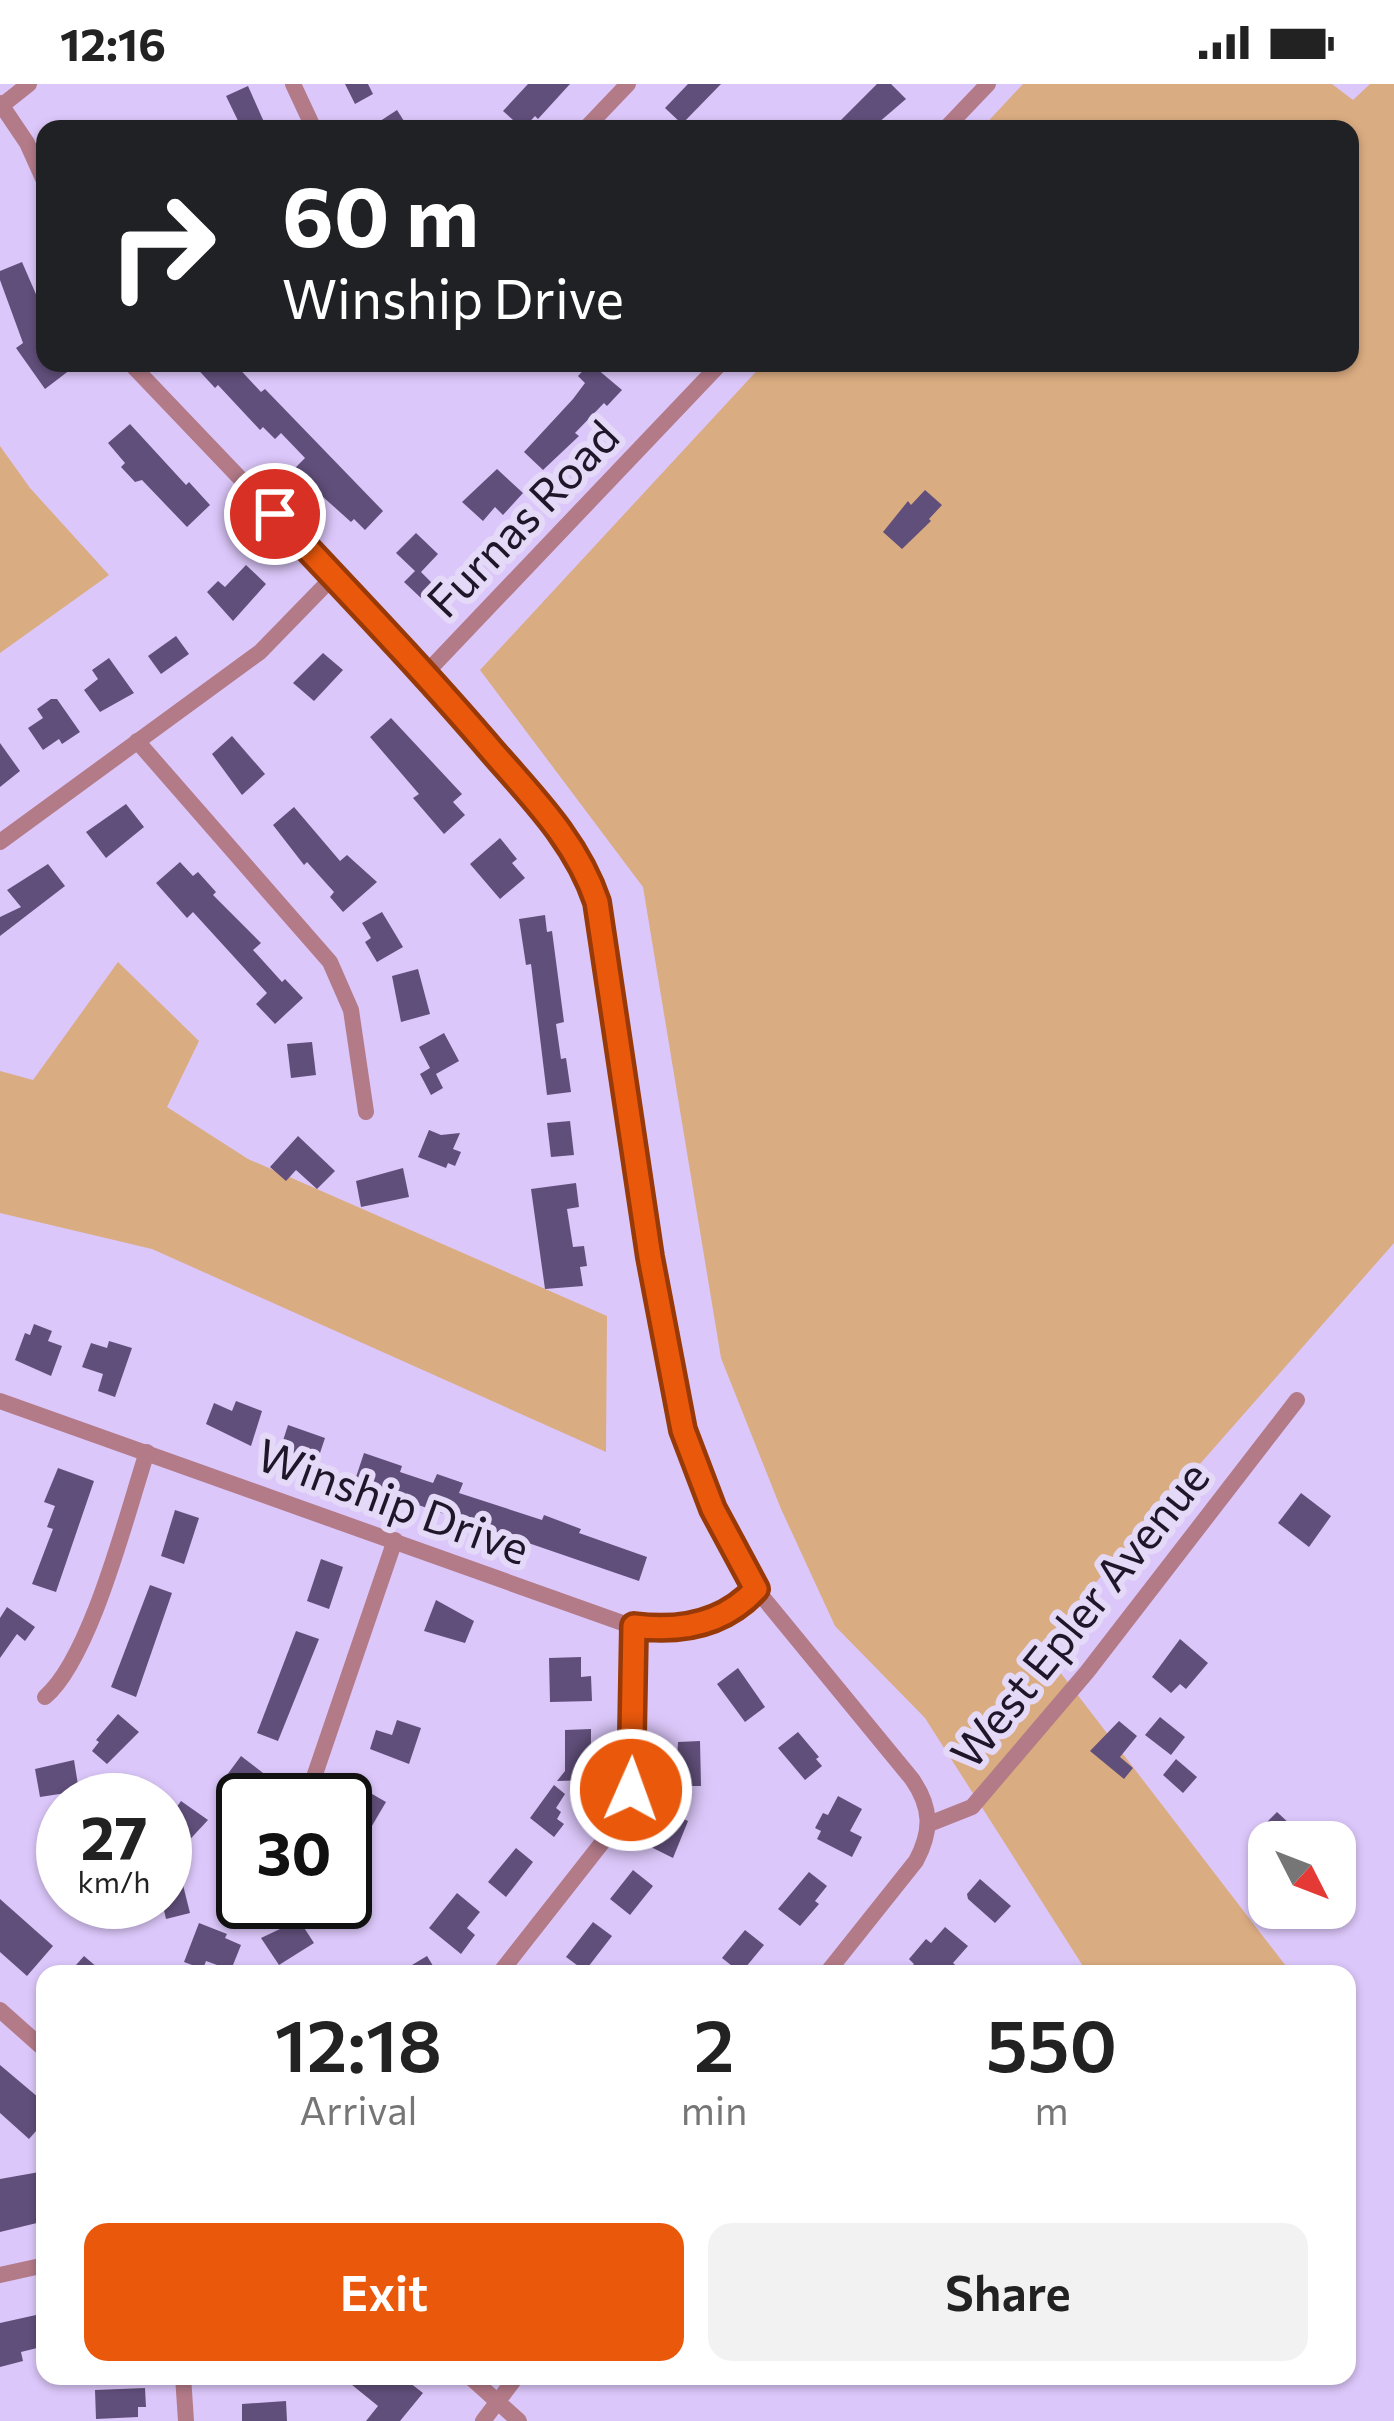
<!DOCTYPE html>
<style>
:root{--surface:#fff;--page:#f2f2f2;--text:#222;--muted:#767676;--accent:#ea580c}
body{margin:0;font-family:Commissioner,sans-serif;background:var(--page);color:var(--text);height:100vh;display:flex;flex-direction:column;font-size:45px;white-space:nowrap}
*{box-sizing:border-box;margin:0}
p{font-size:39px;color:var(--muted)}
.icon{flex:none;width:66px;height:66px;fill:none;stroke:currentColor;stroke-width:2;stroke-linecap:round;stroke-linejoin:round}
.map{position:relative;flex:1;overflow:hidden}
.side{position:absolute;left:36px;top:1881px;width:1320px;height:420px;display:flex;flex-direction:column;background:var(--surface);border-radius:24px;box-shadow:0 3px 9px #0004}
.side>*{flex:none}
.top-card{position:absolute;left:36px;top:36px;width:1323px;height:252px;border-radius:24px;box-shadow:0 3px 9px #0004;background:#202124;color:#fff;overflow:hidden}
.needle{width:78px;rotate:132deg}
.controls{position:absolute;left:1248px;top:1737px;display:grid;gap:24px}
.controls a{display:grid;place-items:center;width:108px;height:108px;border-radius:24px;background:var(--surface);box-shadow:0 3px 9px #0004;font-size:60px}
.speed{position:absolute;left:36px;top:1689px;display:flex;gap:24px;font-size:60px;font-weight:700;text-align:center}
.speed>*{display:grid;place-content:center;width:156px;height:156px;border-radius:50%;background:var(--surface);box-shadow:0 3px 9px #0004;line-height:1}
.speed small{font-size:30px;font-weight:400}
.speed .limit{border:6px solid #111;border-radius:18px;background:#fff;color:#111}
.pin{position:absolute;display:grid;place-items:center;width:102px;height:102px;color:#fff;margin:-51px;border:6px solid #fff;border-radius:50%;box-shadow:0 3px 12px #0007}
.me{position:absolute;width:132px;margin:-66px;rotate:2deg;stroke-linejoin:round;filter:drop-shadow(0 0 9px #0008)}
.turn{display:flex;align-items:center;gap:42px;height:252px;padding:0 48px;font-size:54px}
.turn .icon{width:156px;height:156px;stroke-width:2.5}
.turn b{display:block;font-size:84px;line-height:102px}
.eta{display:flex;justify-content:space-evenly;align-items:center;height:204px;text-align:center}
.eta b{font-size:72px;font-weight:600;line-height:84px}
.cta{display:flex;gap:24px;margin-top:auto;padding:24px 48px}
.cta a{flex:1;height:138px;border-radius:24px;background:var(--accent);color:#fff;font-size:48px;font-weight:600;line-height:138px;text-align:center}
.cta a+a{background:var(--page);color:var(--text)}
.status{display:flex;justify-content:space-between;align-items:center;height:84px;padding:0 60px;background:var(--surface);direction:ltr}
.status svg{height:33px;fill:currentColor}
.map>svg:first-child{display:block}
.green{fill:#daac82}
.building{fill:#614f7b}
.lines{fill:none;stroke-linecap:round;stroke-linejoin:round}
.street{stroke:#b37a88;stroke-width:16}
.route-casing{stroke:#983908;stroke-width:30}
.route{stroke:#ea580c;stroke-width:21}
.labels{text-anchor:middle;stroke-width:12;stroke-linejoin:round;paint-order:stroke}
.street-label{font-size:45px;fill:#1f1729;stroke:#e5d9f8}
</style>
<div class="status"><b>12:16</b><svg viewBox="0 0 49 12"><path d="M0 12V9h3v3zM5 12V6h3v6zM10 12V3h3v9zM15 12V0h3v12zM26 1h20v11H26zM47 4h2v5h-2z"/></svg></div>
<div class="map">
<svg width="1394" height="2337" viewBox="0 0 1394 2337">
<rect width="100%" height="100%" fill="#dcc7fa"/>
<g class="green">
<path d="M1023,0H1332L1353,16L1370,0H1394V1159L1040,1562L1292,1890H1088L925,1634L835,1542L781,1425L721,1274L643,803L480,586L764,279H1350V45H981Z"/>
<path d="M0,362L30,404L109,491L0,569Z"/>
<path d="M118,878L199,957L167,1023L248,1075L607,1232L606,1368L152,1165L0,1129V987L33,996Z"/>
</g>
<g class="building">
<path d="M345,0H368L373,10L355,20Z"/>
<path d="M528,0H570L538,35L535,32L523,45L503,27Z"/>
<path d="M688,0H721L682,40L665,24Z"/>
<path d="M877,0H891L906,15L871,45H832Z"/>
<path d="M248,2L264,38L242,45L226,12Z"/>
<path d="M397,26L409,45H368Z"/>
<path d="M22,178L45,231V279H79L45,305L16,264L23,259L0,196V187Z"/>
<path d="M192,279H234L261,308L265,305L383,427L365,446L354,435L351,438L293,386L305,374L281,349L275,355L263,343L260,346L218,301L215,304Z"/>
<path d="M590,279L622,306L607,322L604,319L575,349L579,352L543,386L524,368L573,315L585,299L578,292Z"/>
<path d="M130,340L186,401L189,398L210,421L187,443L142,396L135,398L121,383L125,379L108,359Z"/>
<path d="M497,385L523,409L503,431L495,423L483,437L462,418Z"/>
<path d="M925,406L942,421L929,435L931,437L902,465L883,448L908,417L911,421Z"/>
<path d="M416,449L438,470L421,488L434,501L421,514L404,498L415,487L396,469Z"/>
<path d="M246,481L266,500L233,537L207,508L218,497L225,503Z"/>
<path d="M176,552L189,570L161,590L148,572Z"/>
<path d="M323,569L343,586L314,617L293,599Z"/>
<path d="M109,574L134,609L100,628L84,606L98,595L92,586Z"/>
<path d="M51,615H57L80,648L62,660L59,655L43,666L28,644L43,634L37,625Z"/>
<path d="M391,634L462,710L453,718L465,731L444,750L413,714L419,710L370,653Z"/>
<path d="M232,652L265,690L242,711L212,670Z"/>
<path d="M0,659L20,687L0,703Z"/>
<path d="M126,720L144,743L106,774L86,748Z"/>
<path d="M294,723L340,777L347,771L377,798L343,828L330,813L334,808L307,778L304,781L273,741Z"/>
<path d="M500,754L517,775L512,779L525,794L500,815L470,780Z"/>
<path d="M180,778L193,792L198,788L216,808L213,811L261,859L253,866L282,898L285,895L303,914L275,940L256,920L267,909L193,828L187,834L156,799Z"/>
<path d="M48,780L65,802L0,852V833L21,823L7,806Z"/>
<path d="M382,828L403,863L377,878L365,858L371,854L362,839Z"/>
<path d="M545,831L547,848L552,847L564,938L556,940L561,975L566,974L571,1008L547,1011L531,880L526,881L519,835Z"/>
<path d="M418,885L430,930L401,938L392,892Z"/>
<path d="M444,949L459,977L436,990L443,1004L431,1011L420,990L430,984L419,963Z"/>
<path d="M312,958L316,991L291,994L287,960Z"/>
<path d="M570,1037L574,1071L551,1073L547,1039Z"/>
<path d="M429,1046L441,1051L460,1049L453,1065L461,1068L455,1082L448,1079L446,1084L418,1073Z"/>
<path d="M298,1052L335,1087L317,1105L296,1086L286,1097L270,1083Z"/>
<path d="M403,1084L409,1113L361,1123L356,1097Z"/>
<path d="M576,1099L579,1123L567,1125L573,1163L584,1162L587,1182L580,1183L583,1202L545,1205L531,1105Z"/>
<path d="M34,1240L52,1247L48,1257L62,1262L51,1292L15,1276L25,1249L30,1251Z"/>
<path d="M109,1257L132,1264L115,1313L98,1307L103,1290L82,1283L91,1259L107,1264Z"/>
<path d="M236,1317L262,1327L251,1362L206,1340L214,1319L232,1327Z"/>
<path d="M288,1341L325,1354L315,1384L279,1369Z"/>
<path d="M364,1369L402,1382L400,1388L433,1399L437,1390L463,1399L459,1409L542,1436L544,1431L581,1445L579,1449L647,1473L639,1497L369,1404L355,1396Z"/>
<path d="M58,1384L94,1397L56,1508L32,1500L53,1445L47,1443L55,1422L44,1418Z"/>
<path d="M1301,1409L1331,1432L1309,1463L1278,1439Z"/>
<path d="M175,1426L199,1434L184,1480L161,1472Z"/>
<path d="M321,1475L343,1483L329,1525L307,1517Z"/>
<path d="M150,1501L172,1509L136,1613L111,1603Z"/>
<path d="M436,1516L474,1537L465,1559L424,1547Z"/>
<path d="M7,1523L35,1543L25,1557L17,1550L0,1574V1534Z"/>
<path d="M296,1547L319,1555L278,1657L257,1649Z"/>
<path d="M1180,1555L1208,1579L1186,1605L1180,1600L1171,1609L1152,1593Z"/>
<path d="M581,1573V1593L591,1592L592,1617L550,1618L549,1574Z"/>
<path d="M738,1584L765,1623L745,1638L717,1600Z"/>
<path d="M118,1630L139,1648L107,1680L92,1667L99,1658L96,1656Z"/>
<path d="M1160,1633L1185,1653L1171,1671L1145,1651Z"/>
<path d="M397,1636L421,1644L409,1680L370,1665L376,1646L392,1651Z"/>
<path d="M1119,1637L1137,1652L1120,1673L1133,1684L1124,1695L1090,1667Z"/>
<path d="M591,1645V1696L557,1697L565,1687V1646Z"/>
<path d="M798,1648L819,1673L816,1675L822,1682L805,1696L778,1664Z"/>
<path d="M700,1657L701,1702H679V1693H676L678,1658Z"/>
<path d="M241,1672L267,1692L250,1714L243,1716L238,1727L220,1713L230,1700L224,1695Z"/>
<path d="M1176,1675L1197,1693L1183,1709L1163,1691Z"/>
<path d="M74,1676L79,1707L40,1713L35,1685Z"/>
<path d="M554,1701L565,1710L556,1724L561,1728L557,1735L564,1740L554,1753L530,1734Z"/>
<path d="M360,1703L386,1718L366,1752L345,1739V1727Z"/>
<path d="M838,1712L862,1725L850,1747L862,1753L852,1773L817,1755L821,1747L815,1744L823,1729L828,1731Z"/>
<path d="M181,1717L208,1736L181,1765L165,1754V1739Z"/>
<path d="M668,1728L688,1737L673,1774L651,1763Z"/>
<path d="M1277,1728L1291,1741L1278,1755L1263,1742Z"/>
<path d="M516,1764L533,1778L506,1813L488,1798Z"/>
<path d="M179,1785L190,1829L166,1835L162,1818H165V1789Z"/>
<path d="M633,1786L653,1802L630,1831L610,1815Z"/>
<path d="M809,1788L827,1802L815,1817L819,1820L800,1842L778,1825Z"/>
<path d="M980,1795L1011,1822L995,1839L968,1815L967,1810Z"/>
<path d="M457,1809L480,1828L467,1844L475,1851L461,1870L429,1844Z"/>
<path d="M0,1815L53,1862L27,1892L0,1868Z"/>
<path d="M299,1836L314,1859L279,1881L261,1854Z"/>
<path d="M593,1838L612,1852L585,1887L566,1873Z"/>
<path d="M199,1839L227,1850L225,1854L241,1861L231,1886L206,1877L203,1885L184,1878Z"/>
<path d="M945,1843L968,1862L953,1879L965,1890H905L914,1880L909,1875L926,1855L931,1859Z"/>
<path d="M745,1846L764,1861L741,1889L722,1874Z"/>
<path d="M84,1872L105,1890H68Z"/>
<path d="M427,1872L438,1890H397Z"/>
<path d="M0,1981L45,2019V2037L29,2055L0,2029Z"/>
<path d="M45,2087V2137L0,2148V2095Z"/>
<path d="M45,2229V2262L21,2268L23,2277L0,2283V2239Z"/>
<path d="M341,2292H401L423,2309L400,2337H366L378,2322Z"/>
<path d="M145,2304L146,2323H138V2333L96,2335L95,2306Z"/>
<path d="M286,2317L287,2337H242V2320Z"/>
</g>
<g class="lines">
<g class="street">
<path d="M293,0L314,45"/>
<path d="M0,19L27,59L45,99"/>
<path d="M0,23L29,0"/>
<path d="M585,45L628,0"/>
<path d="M945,45L988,0"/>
<path d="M130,279L426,589L560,746L588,792L602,843L649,1173L688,1362L724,1448L756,1505L912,1695C932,1724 932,1747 916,1777L826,1890"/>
<path d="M426,589L721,279"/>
<path d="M137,657L330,878L351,926L366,1028"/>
<path d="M0,758L260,568L334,492"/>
<path d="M0,1317L631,1542C678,1549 723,1541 756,1505"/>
<path d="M45,1613C91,1574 127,1429 147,1368"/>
<path d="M301,1716L312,1699L395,1456"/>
<path d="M929,1740L972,1723L1087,1588L1297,1316"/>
<path d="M499,1890L616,1741C646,1690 633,1600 634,1542"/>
<path d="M0,1926L45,1966"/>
<path d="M0,2191L45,2181"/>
<path d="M183,2292L186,2337"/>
<path d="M469,2292L519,2337"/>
<path d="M483,2337L517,2292"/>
</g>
</g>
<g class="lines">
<defs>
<path id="route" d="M275,430C349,509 423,586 493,668C533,714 577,758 597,818L650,1173L683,1346L713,1425L756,1505C724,1540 680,1548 634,1542L631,1706"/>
</defs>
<use href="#route" class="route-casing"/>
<use href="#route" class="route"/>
</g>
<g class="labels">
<g class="street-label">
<text transform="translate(523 435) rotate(-46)" y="16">Furnas Road</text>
<text transform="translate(393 1418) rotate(20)" y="16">Winship Drive</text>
<text transform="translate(1080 1531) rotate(-51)" y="16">West Epler Avenue</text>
</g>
</g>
</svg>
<div class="controls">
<a><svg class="needle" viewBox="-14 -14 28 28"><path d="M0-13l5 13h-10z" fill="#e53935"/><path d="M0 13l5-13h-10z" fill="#767676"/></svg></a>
</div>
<div class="speed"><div>27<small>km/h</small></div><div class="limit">30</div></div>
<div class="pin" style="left:275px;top:430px;background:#d93025"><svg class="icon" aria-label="arrive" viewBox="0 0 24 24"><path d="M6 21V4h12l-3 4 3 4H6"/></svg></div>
<svg class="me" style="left:631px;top:1706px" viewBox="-20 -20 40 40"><circle r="17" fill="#ea580c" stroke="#fff" stroke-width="3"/><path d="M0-11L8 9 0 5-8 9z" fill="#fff"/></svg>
<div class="top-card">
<div class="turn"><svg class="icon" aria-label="right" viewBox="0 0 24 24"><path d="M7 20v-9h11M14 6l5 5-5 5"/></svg><div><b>60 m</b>Winship Drive</div></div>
</div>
<section class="side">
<div class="eta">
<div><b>12:18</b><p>Arrival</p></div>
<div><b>2</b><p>min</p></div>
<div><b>550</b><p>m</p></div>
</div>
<div class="cta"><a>Exit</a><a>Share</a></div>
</section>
</div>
